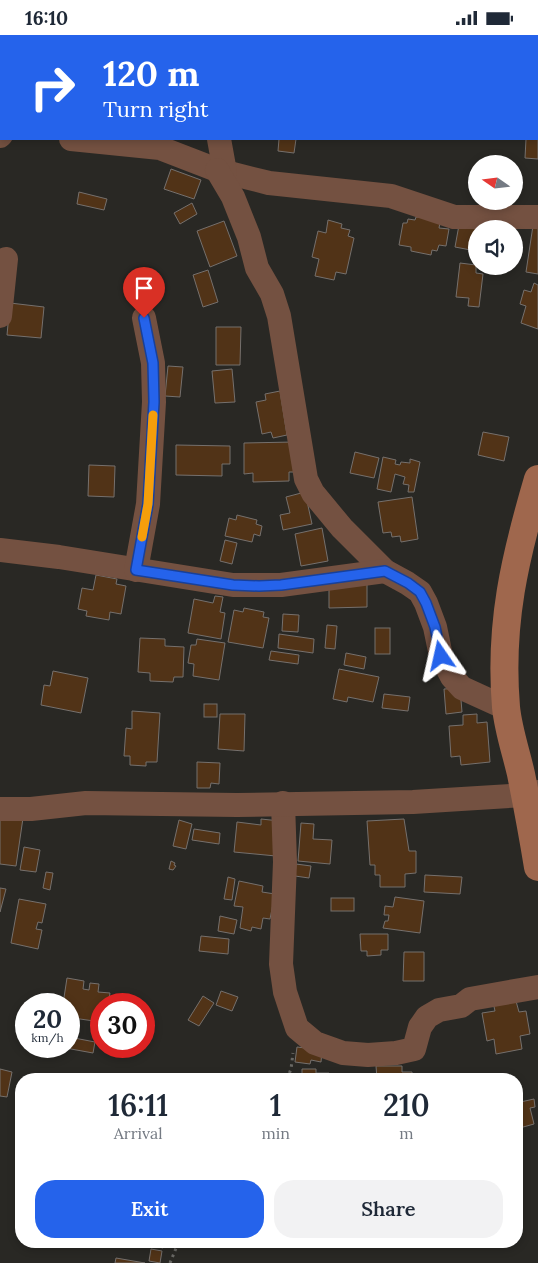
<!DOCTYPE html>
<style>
:root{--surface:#fff;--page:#f2f2f3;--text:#1f2937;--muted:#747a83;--accent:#2563eb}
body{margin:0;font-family:Lora,serif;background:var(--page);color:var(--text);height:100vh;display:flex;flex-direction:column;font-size:19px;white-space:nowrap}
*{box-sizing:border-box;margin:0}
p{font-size:16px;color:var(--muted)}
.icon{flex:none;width:28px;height:28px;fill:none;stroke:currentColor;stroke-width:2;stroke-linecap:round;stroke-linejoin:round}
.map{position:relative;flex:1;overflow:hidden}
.details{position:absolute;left:15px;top:1038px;width:508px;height:175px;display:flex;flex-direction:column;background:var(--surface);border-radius:20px;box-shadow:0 2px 8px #0003}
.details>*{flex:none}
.hud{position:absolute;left:0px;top:0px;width:539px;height:105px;box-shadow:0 2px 8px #0003;background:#2563eb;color:#fff;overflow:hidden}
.needle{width:32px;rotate:284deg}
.buttons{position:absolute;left:468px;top:120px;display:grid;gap:10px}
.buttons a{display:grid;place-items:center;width:55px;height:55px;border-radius:50%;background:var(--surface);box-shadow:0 2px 8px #0003;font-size:25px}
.speed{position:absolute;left:15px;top:958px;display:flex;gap:10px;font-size:25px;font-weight:700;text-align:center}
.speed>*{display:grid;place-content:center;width:65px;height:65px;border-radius:50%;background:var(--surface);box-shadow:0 2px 8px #0003;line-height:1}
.speed small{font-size:12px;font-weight:400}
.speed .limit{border:8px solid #d22;background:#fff;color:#111}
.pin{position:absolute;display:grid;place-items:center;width:42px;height:42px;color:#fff;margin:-51px -21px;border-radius:50% 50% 50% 0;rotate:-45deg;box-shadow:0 0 5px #0007}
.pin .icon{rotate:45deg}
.me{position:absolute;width:55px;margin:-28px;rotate:349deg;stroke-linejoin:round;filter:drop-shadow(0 0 4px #0008)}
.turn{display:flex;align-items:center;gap:18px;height:105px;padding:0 20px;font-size:22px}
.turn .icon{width:65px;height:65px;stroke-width:2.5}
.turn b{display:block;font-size:35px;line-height:42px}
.eta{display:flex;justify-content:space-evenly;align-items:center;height:85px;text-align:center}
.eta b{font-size:30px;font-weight:600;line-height:35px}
.button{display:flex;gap:10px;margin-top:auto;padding:10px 20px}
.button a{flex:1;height:58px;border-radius:20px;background:var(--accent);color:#fff;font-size:20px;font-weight:600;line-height:58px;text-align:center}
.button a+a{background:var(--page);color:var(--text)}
.status{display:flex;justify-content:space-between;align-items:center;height:35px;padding:0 25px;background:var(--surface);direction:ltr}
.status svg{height:14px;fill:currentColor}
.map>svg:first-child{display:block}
.building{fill:#513317;stroke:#75706d}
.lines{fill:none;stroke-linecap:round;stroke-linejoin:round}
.path{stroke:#696864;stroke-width:3;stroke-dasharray:2.5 4;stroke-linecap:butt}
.street{stroke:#745141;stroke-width:24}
.secondary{stroke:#9f674d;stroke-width:28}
.route-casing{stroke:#184099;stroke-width:12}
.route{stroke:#2563eb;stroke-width:9}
.slow{stroke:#f59e0b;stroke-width:9}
</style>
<div class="status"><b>16:10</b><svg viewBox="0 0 49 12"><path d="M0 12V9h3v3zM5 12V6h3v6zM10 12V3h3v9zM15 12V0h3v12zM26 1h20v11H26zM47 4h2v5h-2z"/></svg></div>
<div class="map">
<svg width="538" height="1228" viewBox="0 0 538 1228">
<rect width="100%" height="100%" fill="#292824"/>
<g class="building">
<path d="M239,0H279L274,1Z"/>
<path d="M437,0H470L436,1Z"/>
<path d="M538,98V124L525,123L526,104H538Z"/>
<path d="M279,104H296L294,118L278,116Z"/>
<path d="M171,134L201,145L194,164L164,154Z"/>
<path d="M79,157L107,164L104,175L77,169Z"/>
<path d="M192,168L197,179L180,189L174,178Z"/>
<path d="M416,182H441L439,193L449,194L446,211L439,210L437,216L432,215L431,220L411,216V212L399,210L403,188H407L408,184L415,185Z"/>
<path d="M534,184L538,185V239L526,237Z"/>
<path d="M328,185L342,189L341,193L350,195L348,201L354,203L346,239L336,237L334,245L315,241L319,224L312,222L318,196L326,198Z"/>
<path d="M224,186L237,221L210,232L197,196Z"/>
<path d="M459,190L476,194V216L455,212Z"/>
<path d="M460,228L476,230V238L483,239L479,272L468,271L469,263L456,262Z"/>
<path d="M208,235L218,267L203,272L193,240Z"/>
<path d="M534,248L538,250V294L521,288L526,271L520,269L524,255L531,257Z"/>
<path d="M10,268L44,272L41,303L7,300Z"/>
<path d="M216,292H241L240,330H216Z"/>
<path d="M168,331L183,332L180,362L165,361Z"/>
<path d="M232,334L235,367L215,368L212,336Z"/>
<path d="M280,356L287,400L273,403L271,397L262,399L256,367L266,365L265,359Z"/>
<path d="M483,397L509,402L504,426L478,420Z"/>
<path d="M294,407V437H289V446L253,447V438L244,439V408Z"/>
<path d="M176,410L230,411V429H222V441L176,440Z"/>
<path d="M355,417L379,423L374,443L350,438Z"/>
<path d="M383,422L396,425L395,429L400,430L401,427L410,428V424L420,427L414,457H408L409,450L403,449L405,442L395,439L391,457L377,454Z"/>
<path d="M89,430L115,431L114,462L88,461Z"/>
<path d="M305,457L312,489L283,495L280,480L290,478L286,462Z"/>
<path d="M412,462L418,504L401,507L400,501L392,502L391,497L383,498L378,467Z"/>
<path d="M237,480L257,485L256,489L262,491L260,501L254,499L252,507L225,501L229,483L236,485Z"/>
<path d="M322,493L328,526L301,531L295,499Z"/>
<path d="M225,505L237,508L232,529L220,526Z"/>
<path d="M96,540L117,544L116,549L126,551L121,579L110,577L109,585L86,581L87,576L78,574L82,553L93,555Z"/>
<path d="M367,541V572L329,573V547Z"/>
<path d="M215,561L223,562L220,577L225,578L221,604L188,598L194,564L213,568Z"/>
<path d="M244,573L264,577L263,582L269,583L263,613L228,607L234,575L243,577Z"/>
<path d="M283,579L299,580L298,597L282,596Z"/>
<path d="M327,590L337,591L335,614L325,613Z"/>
<rect x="375" y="593" width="15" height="26"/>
<path d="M279,599L314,604L313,618L278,613Z"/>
<path d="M140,603L165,604V611L184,612L183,642H174L173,647L150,646V638L138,637Z"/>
<path d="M197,604L225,608L219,645L193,641L194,629L188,628L191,610H196Z"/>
<path d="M271,616L299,620L298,629L269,625Z"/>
<path d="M346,618L366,622L364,634L344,630Z"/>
<path d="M339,634L379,642L373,667L348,662L347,667L333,664Z"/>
<path d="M53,636L88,643L81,678L41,670L44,650L50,651Z"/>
<path d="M460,653L462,677L446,679L444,654Z"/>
<path d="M384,659L410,662L408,676L382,673Z"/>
<rect x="204" y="669" width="13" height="13"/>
<path d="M132,676L160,678L157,727H146V731L130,730V721H124L126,693L132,694Z"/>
<path d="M220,679H245L244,716L218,714Z"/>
<path d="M477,679V688L487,687L490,727L461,730L460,721L451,722L449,691L463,690V680Z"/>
<path d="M197,727L220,728L219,749L211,748L210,753H197Z"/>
<path d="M0,780L23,783L16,831L0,829Z"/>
<path d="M261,784L280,786L276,821L234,817L237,787L261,790Z"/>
<path d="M404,784L409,816H416V838L405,839V852H380V840H375V830H370L367,786Z"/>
<path d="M179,785L192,789L186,814L173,811Z"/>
<path d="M301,788L314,789L313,804L332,805L330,829L298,826Z"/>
<path d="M194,794L220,798L219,809L192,805Z"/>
<path d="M24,812L40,815L36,837L20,835Z"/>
<path d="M171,826L175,828L174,830L176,831L173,835L169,834Z"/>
<path d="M296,829L311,831L309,843L295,841Z"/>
<path d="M46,837L53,838L50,855L43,853Z"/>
<path d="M425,840L462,842L460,859L424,857Z"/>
<path d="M228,842L235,844L232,865L224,864Z"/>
<path d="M239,846L263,851L262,857L275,859L270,884L263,883L261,894L252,892L251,896L240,893L243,872L234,871Z"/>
<path d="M0,853L6,854L0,877Z"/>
<path d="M395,862L424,866L420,898L383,893L385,886H388L389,880H384L385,871L393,872Z"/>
<rect x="331" y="863" width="23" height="13"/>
<path d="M19,864L46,869L42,888L38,887L36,894L42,895L38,914L11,908Z"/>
<path d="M220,881L237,885L234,899L218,896Z"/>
<path d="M360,899H388V915H381V920L367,921V916H361Z"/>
<path d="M201,901L229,904L228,919L199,916Z"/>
<path d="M404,917H424V946H403Z"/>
<path d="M67,943L84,946L83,954L89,955L90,948L99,949L98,957L110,958L108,969H101V987L73,983L70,999L69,969H63Z"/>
<path d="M221,956L238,962L232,976L216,970Z"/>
<path d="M203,961L214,968L199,991L188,985Z"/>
<path d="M492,963L516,966L519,977L526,976L530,999L520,1001L522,1014L496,1019L494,1004L487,1006L482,978L495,976Z"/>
<path d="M69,1002L95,1007L93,1018L60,1012L69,1011Z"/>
<path d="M297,1012L322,1015L321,1027L311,1025L310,1029L295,1027Z"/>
<path d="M376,1031H402V1037H412V1044H377Z"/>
<path d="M0,1034L12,1037L7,1062L0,1061Z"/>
<path d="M302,1034H316V1038H329V1044H302Z"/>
<path d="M534,1064L535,1072L530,1073L534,1089L516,1094V1068Z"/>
<path d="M156,1206L165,1207L163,1213L155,1211Z"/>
<path d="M151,1214L162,1216L160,1228L149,1226Z"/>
<path d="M116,1223L145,1228H115Z"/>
</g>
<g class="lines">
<g class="path">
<path d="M287,1044L291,1034L293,1018"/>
<path d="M170,1228L179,1206"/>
</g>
<g class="street">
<path d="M89,0L90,1"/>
<path d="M227,1V0"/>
<path d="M0,101L1,100"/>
<path d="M71,104L160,113L217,135L269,148L391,161L454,182H538"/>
<path d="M219,104L225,137"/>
<path d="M217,135L233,162L249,202L257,233L272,259L279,281L306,444L313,458L342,493L385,536L407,548L420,557L426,568L435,592L441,621L452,642L462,653L506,673"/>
<path d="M0,281L6,224"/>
<path d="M0,515L59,522L233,550H281L385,536"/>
<path d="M136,535L148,469L154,367L153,328L144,283"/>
<path d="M283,768L285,827L281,929L285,957L297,993L315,1008L343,1018L368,1020L396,1018L414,1014L420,992L427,982L439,975L461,971L470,964L538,952"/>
<path d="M0,774H31L86,768L237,770L413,767L525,760L538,757"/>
</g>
<path class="secondary" d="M538,444C515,522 499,589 506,672C508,694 516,717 521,739C527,769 533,801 538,832"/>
</g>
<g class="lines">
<defs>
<path id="route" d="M144,283L153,328L154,367L148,469L136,535L233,550L259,551L281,550L385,536L408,548L420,557L426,568L435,592L441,621"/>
</defs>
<use href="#route" class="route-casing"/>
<use href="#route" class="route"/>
<path class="slow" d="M142,502L148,469L153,380"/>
</g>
</svg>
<div class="buttons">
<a><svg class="needle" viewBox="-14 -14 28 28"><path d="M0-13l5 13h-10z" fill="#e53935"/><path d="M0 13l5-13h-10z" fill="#747a83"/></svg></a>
<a><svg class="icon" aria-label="sound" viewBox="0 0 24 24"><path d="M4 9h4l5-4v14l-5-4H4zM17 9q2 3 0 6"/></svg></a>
</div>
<div class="speed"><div>20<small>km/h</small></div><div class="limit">30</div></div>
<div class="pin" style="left:144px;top:283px;background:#d93025"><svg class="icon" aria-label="arrive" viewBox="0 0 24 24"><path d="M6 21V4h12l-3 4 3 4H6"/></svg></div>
<svg class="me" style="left:441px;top:621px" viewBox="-20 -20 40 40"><path d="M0-17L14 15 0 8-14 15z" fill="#2563eb" stroke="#fff" stroke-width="4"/></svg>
<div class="hud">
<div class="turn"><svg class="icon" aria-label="right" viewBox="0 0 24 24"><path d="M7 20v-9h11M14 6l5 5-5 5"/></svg><div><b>120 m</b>Turn right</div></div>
</div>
<section class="details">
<div class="eta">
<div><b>16:11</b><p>Arrival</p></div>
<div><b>1</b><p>min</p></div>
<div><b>210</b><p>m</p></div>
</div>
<div class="button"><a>Exit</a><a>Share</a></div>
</section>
</div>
